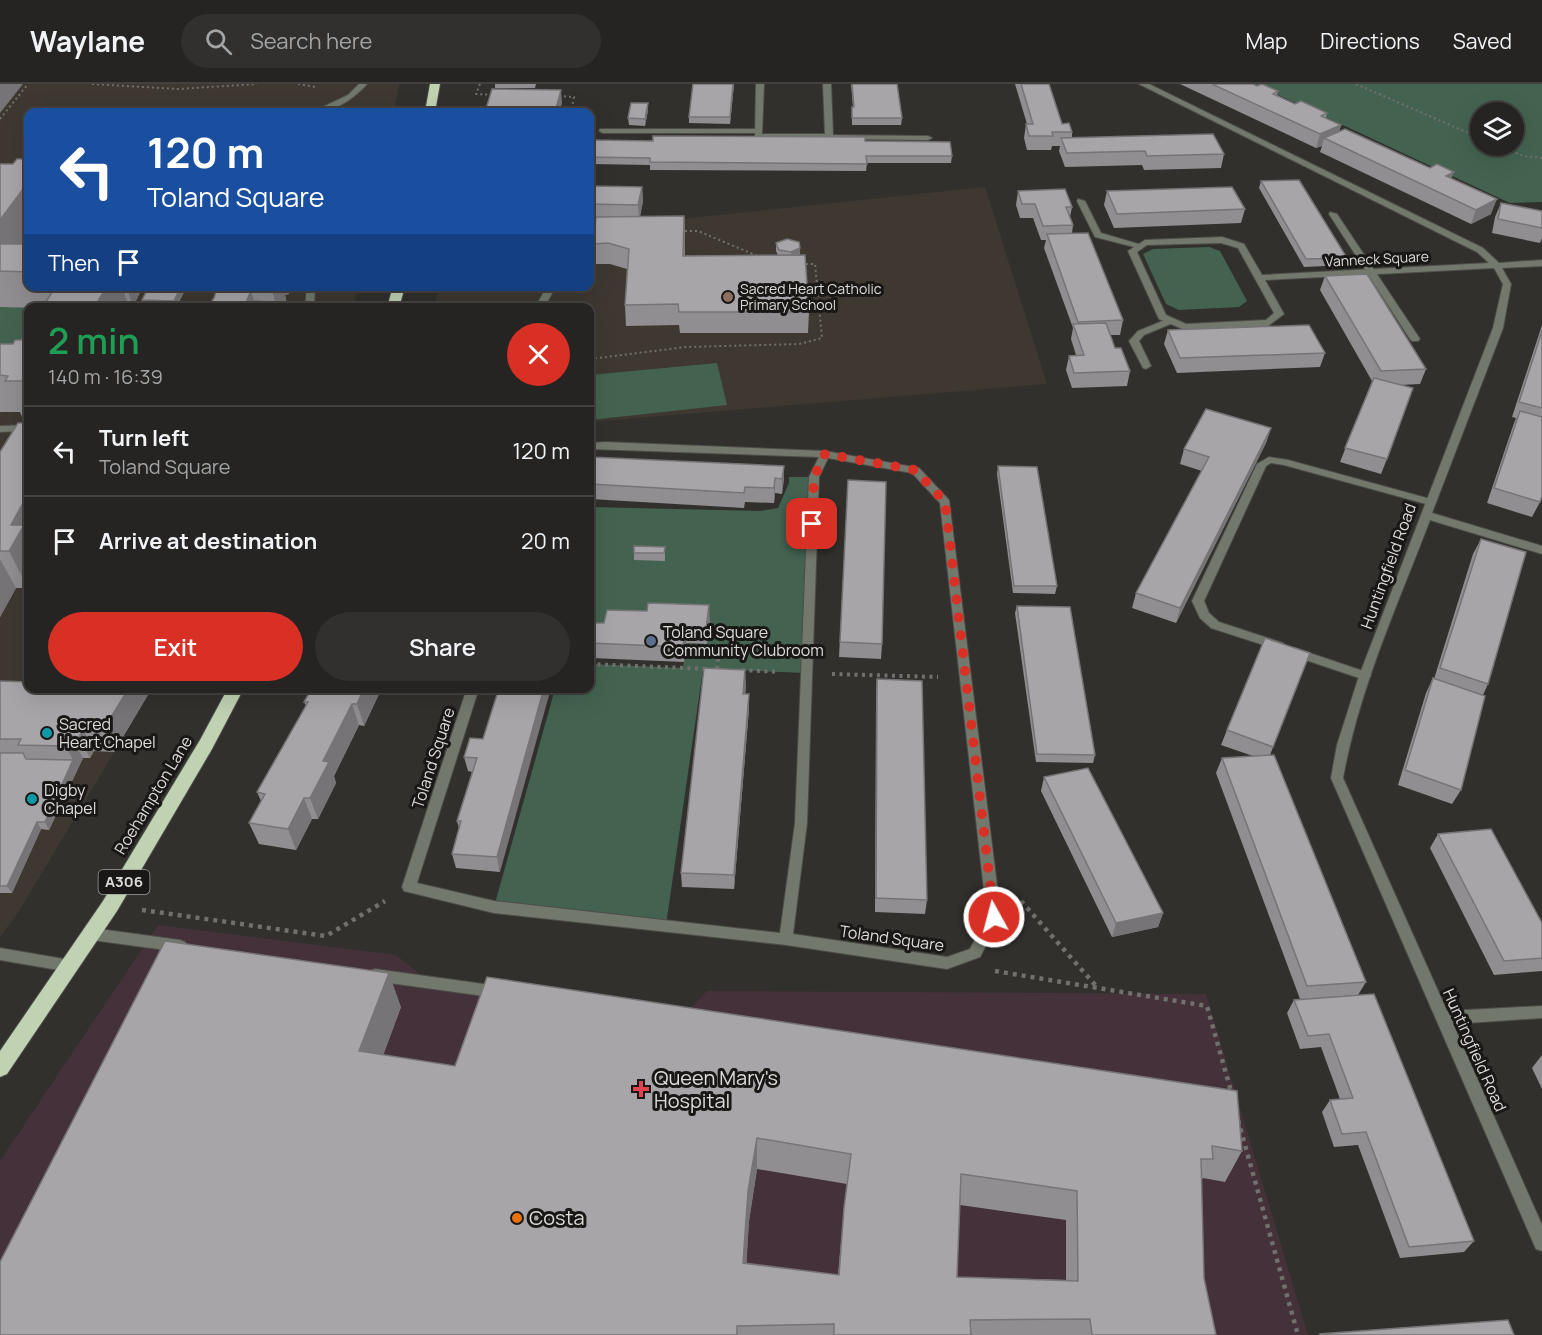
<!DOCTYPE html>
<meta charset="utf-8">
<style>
:root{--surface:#252422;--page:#31302f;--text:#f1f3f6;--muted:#a3a4a5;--line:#424140;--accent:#d93025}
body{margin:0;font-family:Manrope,sans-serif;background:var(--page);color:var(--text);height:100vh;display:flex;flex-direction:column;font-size:22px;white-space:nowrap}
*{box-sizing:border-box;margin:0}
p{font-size:20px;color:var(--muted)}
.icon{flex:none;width:33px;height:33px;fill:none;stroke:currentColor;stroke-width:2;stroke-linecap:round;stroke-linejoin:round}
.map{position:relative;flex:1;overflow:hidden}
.drawer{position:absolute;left:24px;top:219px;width:570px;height:390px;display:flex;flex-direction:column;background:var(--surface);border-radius:12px;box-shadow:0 6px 24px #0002,0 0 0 2px var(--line)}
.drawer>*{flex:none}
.guide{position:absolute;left:24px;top:24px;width:570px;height:183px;border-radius:12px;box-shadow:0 6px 24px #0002,0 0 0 2px var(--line);background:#1a4fa0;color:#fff;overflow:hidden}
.buttons{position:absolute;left:1470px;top:18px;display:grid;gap:12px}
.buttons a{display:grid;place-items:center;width:54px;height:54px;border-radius:50%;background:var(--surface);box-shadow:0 6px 24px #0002,0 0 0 2px var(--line);font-size:30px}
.pin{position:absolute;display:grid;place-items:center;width:51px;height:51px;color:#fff;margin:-26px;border-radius:12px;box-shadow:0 3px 9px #0006}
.me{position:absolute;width:66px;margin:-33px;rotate:353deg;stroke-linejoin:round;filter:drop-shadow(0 0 4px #0008)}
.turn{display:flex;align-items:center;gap:21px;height:126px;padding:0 24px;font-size:27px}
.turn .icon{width:78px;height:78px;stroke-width:2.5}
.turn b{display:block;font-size:42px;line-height:51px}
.then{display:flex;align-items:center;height:57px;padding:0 24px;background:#0003;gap:12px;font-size:22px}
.round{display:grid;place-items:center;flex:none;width:63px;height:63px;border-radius:32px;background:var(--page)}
.head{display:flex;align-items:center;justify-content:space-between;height:102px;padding:0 24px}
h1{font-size:36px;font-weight:600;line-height:45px;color:#1e9e55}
.primary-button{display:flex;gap:12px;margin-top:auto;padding:12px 24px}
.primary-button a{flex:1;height:69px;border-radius:36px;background:var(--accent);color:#fff;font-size:24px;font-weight:600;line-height:69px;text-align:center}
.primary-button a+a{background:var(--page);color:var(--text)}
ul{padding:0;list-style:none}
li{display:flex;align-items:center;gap:18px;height:90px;padding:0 24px;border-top:2px solid var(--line)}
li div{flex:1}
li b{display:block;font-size:22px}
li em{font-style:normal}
header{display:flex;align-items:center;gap:36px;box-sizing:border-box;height:84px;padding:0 30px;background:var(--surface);border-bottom:2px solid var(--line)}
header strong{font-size:28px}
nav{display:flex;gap:33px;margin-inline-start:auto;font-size:21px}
.search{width:420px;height:54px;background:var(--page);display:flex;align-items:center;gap:15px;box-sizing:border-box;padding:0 21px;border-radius:33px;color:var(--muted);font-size:22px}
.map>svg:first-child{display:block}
.built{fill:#3e3831}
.medical{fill:#44313a}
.green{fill:#436350;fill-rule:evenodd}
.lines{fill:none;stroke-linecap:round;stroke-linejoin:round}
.service-casing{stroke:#4d4c49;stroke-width:2}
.minor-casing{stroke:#4d4c49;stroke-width:2}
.trunk-casing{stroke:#4d4c49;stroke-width:2}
.path-far2{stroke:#71706d;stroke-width:2;stroke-dasharray:2 3;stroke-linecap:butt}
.path-far1{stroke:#71706d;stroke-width:4;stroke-dasharray:3 4.5;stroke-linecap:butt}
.path{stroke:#71706d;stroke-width:4.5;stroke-dasharray:4 5;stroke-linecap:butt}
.service{fill:#72796c;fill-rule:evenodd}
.minor{fill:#72796c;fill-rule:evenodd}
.trunk{fill:#c0d2b2;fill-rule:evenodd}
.wall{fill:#908e90;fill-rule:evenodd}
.shaded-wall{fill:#767476}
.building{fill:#a8a5a8;stroke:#767476;stroke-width:1.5;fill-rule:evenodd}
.route{stroke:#d93025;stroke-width:10;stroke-dasharray:0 18}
.education-dot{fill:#8d6e63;stroke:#191817;stroke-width:2}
.service-dot{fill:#5c6f8a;stroke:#191817;stroke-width:2}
.culture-dot{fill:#0f9aa8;stroke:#191817;stroke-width:2}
.health-dot{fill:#e0444e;stroke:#191817;stroke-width:2}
.food-dot{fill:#e8710a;stroke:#191817;stroke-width:2}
.labels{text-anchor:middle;stroke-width:6;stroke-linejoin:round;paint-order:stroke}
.far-street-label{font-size:14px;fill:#dddcda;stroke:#191817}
.far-poi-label{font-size:14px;fill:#dddcda;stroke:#191817;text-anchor:start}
.shield{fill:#191817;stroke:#a2a1a0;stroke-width:1.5}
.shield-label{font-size:15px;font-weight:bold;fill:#dddcda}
.street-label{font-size:16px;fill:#dddcda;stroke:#191817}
.poi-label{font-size:16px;fill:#dddcda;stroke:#191817;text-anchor:start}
.near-poi-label{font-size:20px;fill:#dddcda;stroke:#191817;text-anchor:start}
</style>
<header>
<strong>Waylane</strong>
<div class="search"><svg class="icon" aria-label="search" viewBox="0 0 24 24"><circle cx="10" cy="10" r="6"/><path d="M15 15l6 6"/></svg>Search here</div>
<nav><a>Map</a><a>Directions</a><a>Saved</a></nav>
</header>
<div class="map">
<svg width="1542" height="1251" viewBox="0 0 1542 1251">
<rect width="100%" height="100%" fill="#31302d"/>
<g class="built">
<path d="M0,0H399L394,28H28V202L358,203L353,223L28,224V604L152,605L19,827L0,853Z"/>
<path d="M985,103L1047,300L590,338V224H434L439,203L590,202V140L642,139Z"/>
</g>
<path class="medical" d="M158,841L396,871L430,898L682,933L707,907L1206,910L1308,1251H0V1077Z"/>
<g class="green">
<path d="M1255,0H1542V118L1510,119ZM1480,28H1514V62H1480Z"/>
<path d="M1209,163L1220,167L1247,217L1239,223L1179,226L1166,220L1143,170L1153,165Z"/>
<path d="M0,223H52L28,224V296H0Z"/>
<path d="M717,279L727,321L590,336V291Z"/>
<path d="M789,393H814L806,589L703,585L666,841L494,823L555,605L590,604V580L683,584L686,559L707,560L709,536L595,554L590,552V423L760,427L778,424L789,399Z"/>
</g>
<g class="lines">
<defs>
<g id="service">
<path d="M359,0H367C354,15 332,30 312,28L348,11Z"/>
<path d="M600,45H758L762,47L758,49H603L599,47Z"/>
<path d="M1078,115L1085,117L1101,149L1142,161V165L1095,153L1077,117Z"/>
<path d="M1330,128L1337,130L1420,255L1418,257H1412L1410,255L1329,130Z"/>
<path d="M307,202H315L314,224H305Z"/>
<path d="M547,202H556L544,224H535Z"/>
<path d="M1170,234L1173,235V239L1144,251L1139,257L1151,282L1146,285L1143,284L1129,257L1138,247Z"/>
<path d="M28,341V347L0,348V342Z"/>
<path d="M1269,373L1288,376L1434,416L1435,418L1430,421L1284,381L1271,379L1266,382L1204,517L1209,529L1219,538L1283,559L1285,562L1279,566L1211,544L1200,534L1192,517L1257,380Z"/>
<path d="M1295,564L1369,589L1371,592L1365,596L1291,571L1289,568Z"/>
<path d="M92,844L180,856L185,858L187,862L185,866L180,868L92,856L87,854L85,850L87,846Z"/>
<path d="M0,864L70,876L75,878L77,882L75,886L70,888L0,876Z"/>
<path d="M375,885L498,902L503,904L505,908L503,912L498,914L375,897L370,895L368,891L370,887Z"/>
</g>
<g id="minor">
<path d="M756,0H764L762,50H825L823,0H831L833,51L928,52L932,54L928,56L755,54Z"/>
<path d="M1139,0H1149L1483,164L1499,179L1542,176V182L1502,184L1511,200L1503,244L1432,429L1542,462V470L1430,436C1398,520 1359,605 1343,694L1447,927L1542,922V934L1453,940L1542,1141V1167L1536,1165L1331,694L1337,661L1359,592L1493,244L1503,200L1494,184L1265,196L1284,230L1268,242L1185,246L1159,235L1128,167L1145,156L1222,153L1244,160L1262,191L1489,179L1477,168ZM1221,159L1238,164L1274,229L1266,236L1186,240L1166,231L1137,168L1147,161Z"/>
<path d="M605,358L825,367L919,384L949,416L1001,833L980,873L947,885L786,861L494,829L404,807L402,803L467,604H479L417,799L494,817L780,849L795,739L809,393L819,373L590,365V359ZM828,374L912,389L940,419L987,833L970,865L947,873L793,850L807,739L819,393Z"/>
</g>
<g id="trunk">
<path d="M430,0H440L435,28H425Z"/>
<path d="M393,202H405L399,224H387Z"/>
<path d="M228,604H244L212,665L117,827L7,990L0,993V967L103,817L200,656Z"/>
</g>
</defs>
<use href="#service" class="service-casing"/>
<use href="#minor" class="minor-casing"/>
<use href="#trunk" class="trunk-casing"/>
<g class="path-far2">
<path d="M92,0L178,5L257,0"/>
<path d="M298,0L315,3"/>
<path d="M480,0L476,10L494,11"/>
<path d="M1356,0L1480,54"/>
<path d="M559,12L574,13L571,28"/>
<path d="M0,35L28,0"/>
<path d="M1497,62L1524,72L1542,74"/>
<path d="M680,147H698L760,173"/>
<path d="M140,224L144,216"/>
<path d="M590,275L686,263L799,260L822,254L815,180H803"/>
</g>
<g class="path-far1">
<path d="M590,580L708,585"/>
<path d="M717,585L721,546"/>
<path d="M742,586L779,588"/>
<path d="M832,590L938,593"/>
</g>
<g class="path">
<path d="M1021,817L1097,903"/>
<path d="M142,826L326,852L385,817"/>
<path d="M995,887L1207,922L1232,1011"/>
<path d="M1238,1036L1298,1251"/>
</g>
<use href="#service" class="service"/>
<use href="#minor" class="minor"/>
<use href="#trunk" class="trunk"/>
</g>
<g class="wall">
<path d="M495,0H536L535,4H495Z"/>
<path d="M734,0L730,40L689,39V33Z"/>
<path d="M851,0H897L902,34L901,41H852V23H853Z"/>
<path d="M1015,0H1049L1062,40L1072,48V53L1224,70L1221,84L1144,86L1142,81L1065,83L1059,67L1060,62H1052L1051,66H1027L1024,54L1026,40H1027Z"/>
<path d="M1180,0H1253L1278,7L1277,11L1295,20L1327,29L1326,34L1341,41L1339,48L1451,94L1491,130L1471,140L1320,68L1322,62L1316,64Z"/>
<path d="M648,26L645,42L629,41L628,34Z"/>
<path d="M865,57L952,72L951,79H867L866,87L650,86V81L590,80V67Z"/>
<path d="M28,75V152L23,160H28V202H143L133,223L42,224L0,223V80H13Z"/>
<path d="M1261,97L1347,174L1345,181L1304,183L1259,104Z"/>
<path d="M590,102L642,103L643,117L640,133L684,132L685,153V172L778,171L776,167V159L800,164V171L809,228L808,249H680L679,241L626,242L625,221L627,185L610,180H595L593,160L596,134H590Z"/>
<path d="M1018,107L1072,123L1070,133L1073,141L1072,149L1123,236L1120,251H1110L1115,264L1130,287L1127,302L1072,304L1066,286L1069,272L1076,271L1071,255L1073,244L1044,164L1046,156H1041L1033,134H1020L1016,121Z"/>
<path d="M1107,107L1245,125L1241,139L1114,144L1104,121Z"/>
<path d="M1501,119L1542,127V154L1540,159L1492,149L1495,133Z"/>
<path d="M1325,192L1426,285L1420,300L1400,301L1387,375L1381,390L1340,378L1372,297L1320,206Z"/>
<path d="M187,202L176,224L145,223L142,216Z"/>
<path d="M218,202H288L289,210L285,211L288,224H207L214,214Z"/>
<path d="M1542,241V412L1540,418L1532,433L1487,419L1513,342L1516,334L1512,333Z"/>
<path d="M28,245V333H22L20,328H0V260H13L21,256Z"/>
<path d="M1168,246L1325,269L1320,283L1177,289L1164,260Z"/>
<path d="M1271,344L1266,359L1176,539L1132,524L1136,509L1202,387L1180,380L1184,365Z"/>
<path d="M0,368L28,504H16L0,533Z"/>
<path d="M590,373L784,382L782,410L775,409L774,419L745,418L744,424L590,415Z"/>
<path d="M998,382L1057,502L1055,510L1013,509L997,390Z"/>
<path d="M848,396L882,560L881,575L839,573Z"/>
<path d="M1481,455L1488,600L1483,611L1461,706L1452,720L1398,701L1426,609L1433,594L1434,595L1473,470Z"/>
<path d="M665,463V477L634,476V469Z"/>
<path d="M1017,522L1095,671L1093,679L1036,678L1015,529Z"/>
<path d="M710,536L707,560L686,559L684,578L591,574L590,557L604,539Z"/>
<path d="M1310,569L1270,671L1366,898L1358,911L1474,1157L1464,1168L1400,1174L1358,1061L1334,1063L1322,1028L1330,1016L1340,1015L1321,963L1300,965L1287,929L1294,916L1300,915L1216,689L1222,674L1253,672L1221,661L1227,646Z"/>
<path d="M877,595L927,816L925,830L875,828L876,610Z"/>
<path d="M0,597L28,604H152L114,668L94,667L90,674H83L49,746L41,745L12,809H0Z"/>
<path d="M746,601L745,610H749V625L734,805L682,803L681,789Z"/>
<path d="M379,610L364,642L359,641L334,692L336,699L318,735H312L296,766L259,760L249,739L261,717L257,708L306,622L304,618Z"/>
<path d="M483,655L500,788L456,784L452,770L459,744L457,737L472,688L468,687L464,673Z"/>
<path d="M1044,693L1163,829L1158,843L1112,853L1041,707Z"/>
<path d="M1438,750L1542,839V887L1494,891L1430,764Z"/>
<path d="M487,893L1242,1067L1225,1098L1203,1094L1201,1097L1204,1194L1216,1251H0L401,923L383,971L455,982ZM757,1085L847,1100L844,1124L838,1191L746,1180L749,1137ZM960,1121L1066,1136V1196L957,1193Z"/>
<path d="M1542,971V1005L1532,984Z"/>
</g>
<g class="shaded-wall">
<path d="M0,0H23L0,29Z"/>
<path d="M733,0H734L730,40V33Z"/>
<path d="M561,6L562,19L560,28H555Z"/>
<path d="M648,19V26L645,42V35Z"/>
<path d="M1341,41L1337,55L1324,54L1322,62L1316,64L1320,50Z"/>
<path d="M1454,88L1448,102L1446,92Z"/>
<path d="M642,103L643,117L639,135L638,121Z"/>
<path d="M23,105L28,120V152L4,187H0V136Z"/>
<path d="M1497,115L1491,130L1471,140L1476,126Z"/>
<path d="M684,132L685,153L684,193L683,172Z"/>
<path d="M800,164V171L791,176V168Z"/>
<path d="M107,202H122L129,224H94Z"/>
<path d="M126,202H143L133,223Z"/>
<path d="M181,202H187L176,224L174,217Z"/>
<path d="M263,202H288L289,210L285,211L288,224H277L272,206Z"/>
<path d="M251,207L256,224L247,216Z"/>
<path d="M269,218L271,224H265Z"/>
<path d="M1271,344L1266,359L1176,539L1180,524Z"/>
<path d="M784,382V397L782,410V395Z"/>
<path d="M775,394V409L774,419V404Z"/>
<path d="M28,410V504L9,467L11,441Z"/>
<path d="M0,475L16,504L0,533Z"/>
<path d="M709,521L710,536L707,560L706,545Z"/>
<path d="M685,544L686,559L684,578L683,563Z"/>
<path d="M745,586L746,601L744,624L743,610Z"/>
<path d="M129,604H152L114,668L103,646Z"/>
<path d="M364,604H377L379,610L364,642L357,620Z"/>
<path d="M544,604H551L500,788L497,773Z"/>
<path d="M749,610V625L734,805V791Z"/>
<path d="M352,620L359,641L334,692L336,699L318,735L310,714L323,677Z"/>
<path d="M83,646L94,667L90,674L79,653Z"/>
<path d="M71,652L83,674L49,746L45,738L73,676L66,662Z"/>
<path d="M304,714L312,735L296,766L288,745Z"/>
<path d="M37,738L41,745L12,809L7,802Z"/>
<path d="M1163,829L1158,843L1112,853L1116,839Z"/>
<path d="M389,889L401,923L373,999L359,967Z"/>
<path d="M757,1054V1085L749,1137L745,1207L743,1179L748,1107Z"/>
</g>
<g class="building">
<path d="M693,0H733L730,33H689Z"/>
<path d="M852,0H897L902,34H852V23H854Z"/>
<path d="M1021,0H1049L1062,40L1069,39L1072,48H1052L1053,52H1029L1026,40H1033Z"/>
<path d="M1212,0H1253L1257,2L1262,0L1278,7L1273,10L1295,20L1301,17L1327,29L1321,32L1341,41L1320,50Z"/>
<path d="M492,5L561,6L555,28H485Z"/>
<path d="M631,19H648L645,35L628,34Z"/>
<path d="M1345,45L1430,84L1437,80L1454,88L1446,92L1497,115L1476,126L1324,54Z"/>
<path d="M1213,50L1224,70L1147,72L1145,67L1067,69L1061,54Z"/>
<path d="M653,52L865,53V57L950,58L952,72H866L867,80L650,78V74L590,73V67L592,56L653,57Z"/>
<path d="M17,75H28V106L23,105L0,136V80H13Z"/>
<path d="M1299,96L1347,174L1306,175L1261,97Z"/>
<path d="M590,102L642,103L638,121L590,120Z"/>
<path d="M1232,103L1245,125L1117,130L1107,107Z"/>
<path d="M1065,105L1072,123H1066L1073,141L1043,142L1035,120H1022L1018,107Z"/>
<path d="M1501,119L1542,127V144L1498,135Z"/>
<path d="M684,132L683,172L805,171L809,228H679L678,220L625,221L629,165L608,159L593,160L596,133Z"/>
<path d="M1088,149L1123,236L1078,238L1047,150Z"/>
<path d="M787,155L799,158L800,164L791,168L779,166L776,159Z"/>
<path d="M0,160H28V188L0,187Z"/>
<path d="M1367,190L1426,285L1381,287L1325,192Z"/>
<path d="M56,202H107L94,224H42Z"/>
<path d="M149,202H181L174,217L142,216Z"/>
<path d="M218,202H279V203L272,206L251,207L247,216L269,218L265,224H207L214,214Z"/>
<path d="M1106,239L1115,264H1121L1130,287L1074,289L1069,272L1084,271L1073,240Z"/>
<path d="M1309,241L1325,269L1180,274L1168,246Z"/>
<path d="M28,245V297H5L8,292L0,291V260H13L15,256H21Z"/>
<path d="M1542,247V324L1519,318Z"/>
<path d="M1374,294L1413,304L1387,375L1345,364Z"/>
<path d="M1206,325L1271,344L1180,524L1136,509L1209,373L1184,365Z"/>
<path d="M1520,327L1542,333V412L1540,418L1494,404Z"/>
<path d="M18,339H28V410L11,441H24L9,467H0V368Z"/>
<path d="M590,373L784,382L782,395L775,394L774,404L745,403L744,409L590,400Z"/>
<path d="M998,382L1037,383L1057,502H1014Z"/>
<path d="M848,396L886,398L882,560L840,558Z"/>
<path d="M1481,455L1526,468L1488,600L1440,584Z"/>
<path d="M634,462L665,463L664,469H634Z"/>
<path d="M648,519L709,521L706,545L685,544L683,563L590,559L593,539H604L607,526L647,527Z"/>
<path d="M1017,522L1070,523L1095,671L1037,670Z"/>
<path d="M1265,554L1310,569L1273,663L1227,646Z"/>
<path d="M704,584L745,586L743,610H749L734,791L681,789Z"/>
<path d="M1433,594L1485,612L1461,706L1405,686Z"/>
<path d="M877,595L922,597L927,816L876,814Z"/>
<path d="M0,597L28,598V604H129L103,646H83L79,653L71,652L66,662L18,661L21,655H0Z"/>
<path d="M312,604H364L357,620H352L323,677L329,678L310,714H304L288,745L249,739L265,710L257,708L308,618H304Z"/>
<path d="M499,604H544L497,773L452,770L461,737H457L477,674L464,673L470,654L483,655Z"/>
<path d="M0,669H23L26,675L73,676L45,738H37L7,802H0Z"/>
<path d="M1274,671L1366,898L1307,902L1222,674Z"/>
<path d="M1088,684L1163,829L1116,839L1044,693Z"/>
<path d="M1491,745L1542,839V874L1504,877L1438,750Z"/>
<path d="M165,857L389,889L359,967L455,982L487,893L1237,1007L1242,1067L1212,1062L1213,1075H1201L1204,1194L1216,1251H1092L1090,1235L970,1236L971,1251H834V1240L737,1242V1251H0V1178ZM757,1054L851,1070L844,1124L839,1191L743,1179L748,1107ZM961,1090L1077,1107L1078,1197L957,1193Z"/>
<path d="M1374,910L1474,1157L1409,1163L1366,1048L1342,1050L1330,1016L1353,1014L1329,950L1308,952L1294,916Z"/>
<path d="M1508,1236L1514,1251H1321L1320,1250Z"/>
</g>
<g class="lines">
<path class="route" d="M812,440L814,393L825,370L915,386L945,418L994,833"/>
</g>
<circle class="education-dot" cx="728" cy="213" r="6"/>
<circle class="service-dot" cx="651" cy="557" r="6"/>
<g class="culture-dot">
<circle cx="47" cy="649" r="6"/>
<circle cx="32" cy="715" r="6"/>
</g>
<path class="health-dot" d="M638 996h6v6h6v6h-6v6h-6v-6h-6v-6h6z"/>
<circle class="food-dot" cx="517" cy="1134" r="6"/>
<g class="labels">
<g class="far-street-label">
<text transform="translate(1377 175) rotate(-3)" y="5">Vanneck Square</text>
</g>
<g class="far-poi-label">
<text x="740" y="210">Sacred Heart Catholic<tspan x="740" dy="16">Primary School</tspan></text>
</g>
<rect class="shield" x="98.5" y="786" width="51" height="24" rx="4.5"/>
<g class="shield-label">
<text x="124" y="803">A306</text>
</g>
<g class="street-label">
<text transform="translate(1388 482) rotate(-70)" y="6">Huntingfield Road</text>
<text transform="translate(433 674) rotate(-72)" y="6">Toland Square</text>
<text transform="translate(153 711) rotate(-59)" y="6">Roehampton Lane</text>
<text transform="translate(892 854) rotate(8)" y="6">Toland Square</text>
<text transform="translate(1475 966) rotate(66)" y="6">Huntingfield Road</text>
</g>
<g class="poi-label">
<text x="663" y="554">Toland Square<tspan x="663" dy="18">Community Clubroom</tspan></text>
<text x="59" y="646">Sacred<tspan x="59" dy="18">Heart Chapel</tspan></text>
<text x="44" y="712">Digby<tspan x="44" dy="18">Chapel</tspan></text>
</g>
<g class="near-poi-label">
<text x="654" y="1001">Queen Mary's<tspan x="654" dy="23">Hospital</tspan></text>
<text x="529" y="1141">Costa</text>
</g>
</g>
</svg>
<div class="buttons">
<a><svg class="icon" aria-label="layers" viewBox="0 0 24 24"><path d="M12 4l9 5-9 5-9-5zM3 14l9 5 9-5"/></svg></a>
</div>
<div class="pin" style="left:812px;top:440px;background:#d93025"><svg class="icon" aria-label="arrive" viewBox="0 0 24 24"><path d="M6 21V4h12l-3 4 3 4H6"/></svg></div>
<svg class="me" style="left:994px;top:833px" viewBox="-20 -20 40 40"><circle r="17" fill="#d93025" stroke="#fff" stroke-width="3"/><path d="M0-11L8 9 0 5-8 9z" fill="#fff"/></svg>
<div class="guide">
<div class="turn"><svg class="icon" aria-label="left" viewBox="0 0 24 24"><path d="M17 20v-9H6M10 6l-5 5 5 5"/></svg><div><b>120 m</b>Toland Square</div></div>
<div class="then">Then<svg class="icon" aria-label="arrive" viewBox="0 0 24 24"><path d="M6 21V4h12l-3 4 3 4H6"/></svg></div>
</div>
<section class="drawer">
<div class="head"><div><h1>2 min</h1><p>140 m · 16:39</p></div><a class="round" style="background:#d93025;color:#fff"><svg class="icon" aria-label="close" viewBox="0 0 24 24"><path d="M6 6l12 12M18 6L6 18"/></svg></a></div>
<ul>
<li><svg class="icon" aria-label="left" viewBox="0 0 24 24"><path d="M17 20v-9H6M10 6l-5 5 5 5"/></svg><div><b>Turn left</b><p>Toland Square</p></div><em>120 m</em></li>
<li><svg class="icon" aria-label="arrive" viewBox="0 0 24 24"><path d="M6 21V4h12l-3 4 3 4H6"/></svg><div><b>Arrive at destination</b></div><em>20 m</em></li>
</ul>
<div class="primary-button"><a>Exit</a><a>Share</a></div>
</section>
</div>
